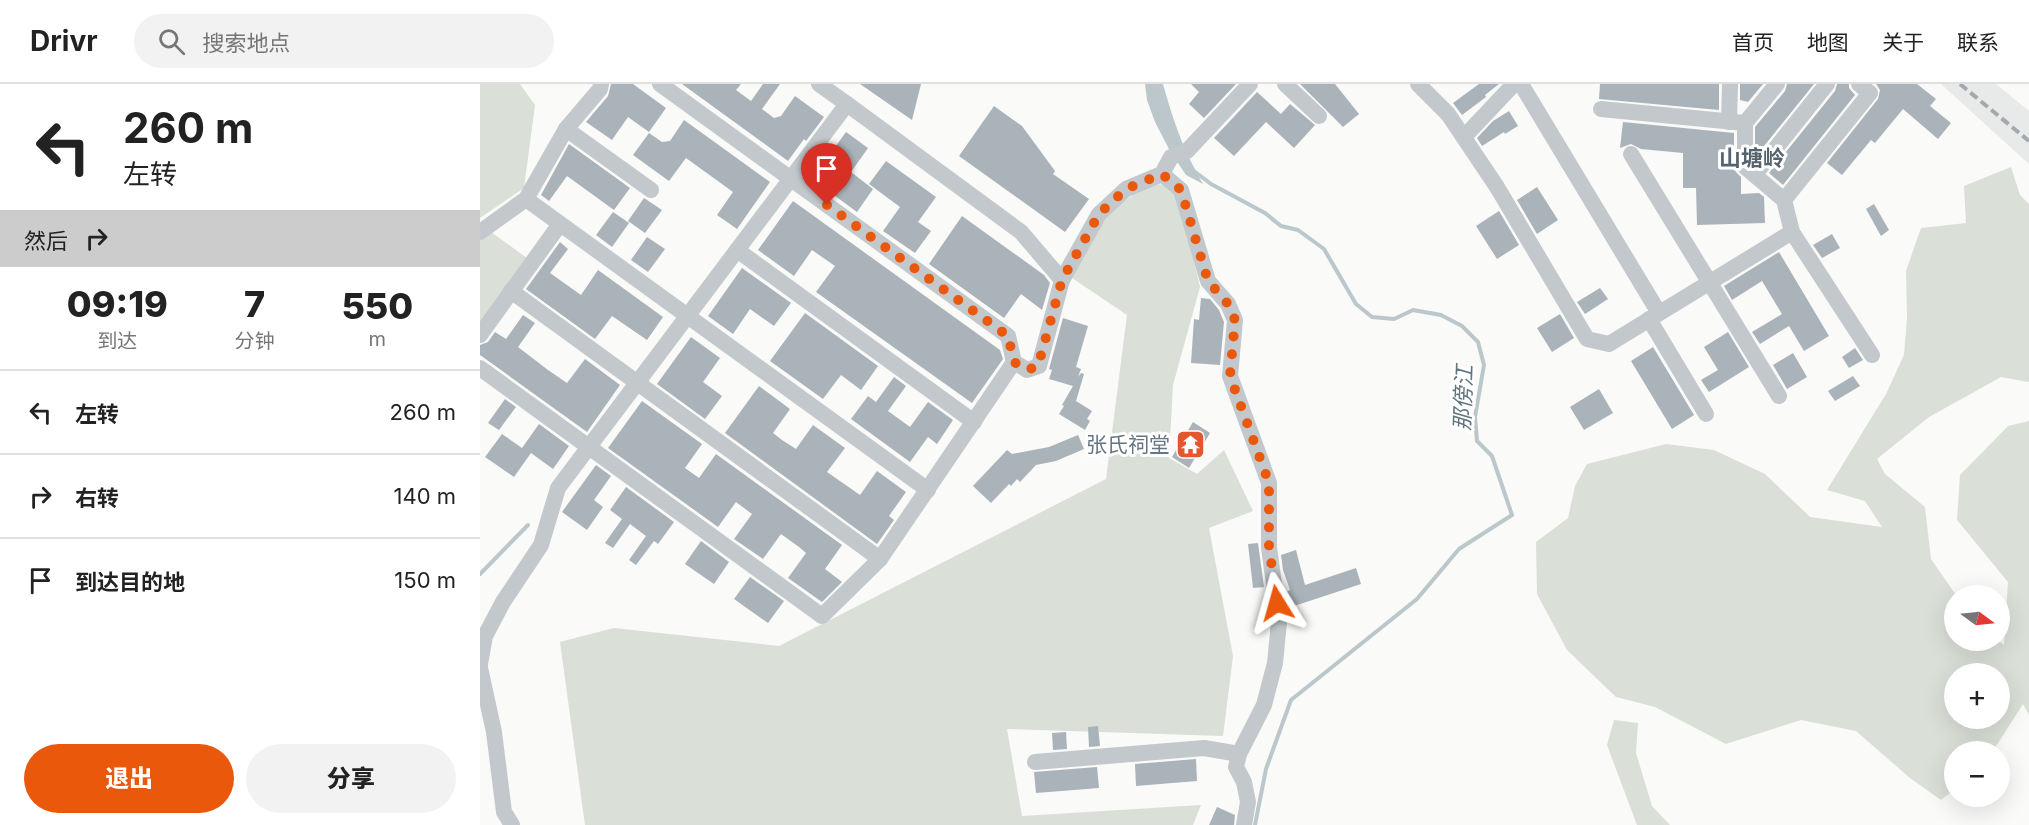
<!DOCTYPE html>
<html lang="zh">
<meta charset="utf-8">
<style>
:root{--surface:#fff;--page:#f2f2f2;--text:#222;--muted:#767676;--line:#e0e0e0;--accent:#ea580c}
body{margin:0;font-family:Inter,"Noto Sans SC",sans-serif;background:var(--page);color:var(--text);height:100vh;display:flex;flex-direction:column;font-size:22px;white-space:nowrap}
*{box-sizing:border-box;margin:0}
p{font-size:20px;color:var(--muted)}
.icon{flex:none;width:33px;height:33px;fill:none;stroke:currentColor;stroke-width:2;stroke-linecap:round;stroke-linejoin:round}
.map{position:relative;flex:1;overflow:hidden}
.drawer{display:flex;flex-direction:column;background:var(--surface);width:480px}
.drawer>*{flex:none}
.banner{background:#fff;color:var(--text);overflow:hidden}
.needle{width:39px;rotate:105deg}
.controls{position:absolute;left:1464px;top:501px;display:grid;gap:12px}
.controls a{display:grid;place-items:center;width:66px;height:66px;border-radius:50%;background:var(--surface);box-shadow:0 6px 24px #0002;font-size:30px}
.pin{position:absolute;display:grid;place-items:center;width:51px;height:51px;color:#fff;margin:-62px -26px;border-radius:50% 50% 50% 0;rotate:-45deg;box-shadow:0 0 6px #0007}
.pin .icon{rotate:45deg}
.me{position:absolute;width:66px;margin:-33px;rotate:352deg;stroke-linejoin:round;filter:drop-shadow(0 0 4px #0008)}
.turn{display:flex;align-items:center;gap:21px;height:126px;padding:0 24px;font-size:27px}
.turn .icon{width:78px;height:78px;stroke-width:2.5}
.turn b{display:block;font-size:42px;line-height:51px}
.then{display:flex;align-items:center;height:57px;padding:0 24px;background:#0003;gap:12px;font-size:22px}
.eta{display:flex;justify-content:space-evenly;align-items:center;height:102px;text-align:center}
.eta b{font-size:36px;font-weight:800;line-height:42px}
.action{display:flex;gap:12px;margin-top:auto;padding:12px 24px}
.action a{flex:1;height:69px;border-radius:36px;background:var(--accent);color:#fff;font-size:24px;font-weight:800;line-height:69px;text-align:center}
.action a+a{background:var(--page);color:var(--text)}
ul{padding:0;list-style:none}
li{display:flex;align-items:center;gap:18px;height:84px;padding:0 24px;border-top:2px solid var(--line)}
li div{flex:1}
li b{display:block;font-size:22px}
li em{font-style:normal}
header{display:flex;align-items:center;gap:36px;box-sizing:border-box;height:84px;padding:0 30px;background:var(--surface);border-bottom:2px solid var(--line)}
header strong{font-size:28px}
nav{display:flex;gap:33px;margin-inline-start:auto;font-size:21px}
.search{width:420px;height:54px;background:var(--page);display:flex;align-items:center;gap:15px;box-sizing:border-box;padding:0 21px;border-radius:33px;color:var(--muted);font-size:22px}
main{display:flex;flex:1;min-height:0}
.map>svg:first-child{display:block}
.built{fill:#e8e9e9}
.green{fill:#dadfd7;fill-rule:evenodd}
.water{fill:#bbc7cb}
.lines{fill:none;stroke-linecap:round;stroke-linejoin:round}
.stream{stroke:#bbc7cb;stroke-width:4}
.building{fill:#aab3b9}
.minor{stroke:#c3c8cc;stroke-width:16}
.rail{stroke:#a2aab0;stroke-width:4;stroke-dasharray:9 4.5;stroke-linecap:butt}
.route{stroke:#ea580c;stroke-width:10;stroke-dasharray:0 18}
.labels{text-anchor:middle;stroke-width:6;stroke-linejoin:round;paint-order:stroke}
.poi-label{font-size:21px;fill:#657683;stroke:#fff;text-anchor:end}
.neighbourhood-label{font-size:22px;font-weight:bold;fill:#57646e;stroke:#fff}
.water-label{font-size:22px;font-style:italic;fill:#60757c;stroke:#fff}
</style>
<header>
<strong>Drivr</strong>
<div class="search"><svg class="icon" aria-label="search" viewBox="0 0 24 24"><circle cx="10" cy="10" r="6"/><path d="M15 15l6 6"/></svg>搜索地点</div>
<nav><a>首页</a><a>地图</a><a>关于</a><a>联系</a></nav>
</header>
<main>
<section class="drawer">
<div class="banner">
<div class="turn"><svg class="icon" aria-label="left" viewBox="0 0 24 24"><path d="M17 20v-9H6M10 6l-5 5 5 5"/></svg><div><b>260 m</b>左转</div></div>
<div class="then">然后<svg class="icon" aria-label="right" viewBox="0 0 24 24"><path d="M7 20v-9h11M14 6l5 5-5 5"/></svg></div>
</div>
<div class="eta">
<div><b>09:19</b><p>到达</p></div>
<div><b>7</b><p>分钟</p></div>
<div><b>550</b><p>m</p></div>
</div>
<ul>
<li><svg class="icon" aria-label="left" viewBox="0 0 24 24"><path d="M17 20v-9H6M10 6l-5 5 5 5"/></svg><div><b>左转</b></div><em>260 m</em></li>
<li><svg class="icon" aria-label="right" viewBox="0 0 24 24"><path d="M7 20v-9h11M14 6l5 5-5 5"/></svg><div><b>右转</b></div><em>140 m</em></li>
<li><svg class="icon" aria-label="arrive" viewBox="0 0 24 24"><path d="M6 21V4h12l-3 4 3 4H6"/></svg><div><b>到达目的地</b></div><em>150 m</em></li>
</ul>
<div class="action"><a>退出</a><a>分享</a></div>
</section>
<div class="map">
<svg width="1549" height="741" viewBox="0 0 1549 741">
<rect width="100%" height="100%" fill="#fafaf8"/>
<path class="built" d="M1461,0H1516L1549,27V80Z"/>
<g class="green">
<path d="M0,0H40L55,21L44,104L0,134Z"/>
<path d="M1531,83L1540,111L1549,120V298L1521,293L1449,333L1397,375L1405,390L1445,423L1451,475L1476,511L1474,556L1519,557L1524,561L1528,498L1477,436L1480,391L1528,342L1549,337V631L1543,620L1513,667L1474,668V706L1461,716L1430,694L1376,647L1321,636L1246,660L1175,623L1136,613L1087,566L1057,510L1056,458L1088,434L1095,402L1107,380L1186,360L1234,366L1285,390L1330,433L1402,443L1385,417L1347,406L1406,310L1424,271L1427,234L1426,187L1441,144L1486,139L1484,102ZM1474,590H1520V634H1474Z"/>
<path d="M667,100L697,101L720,203L693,301L689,374L717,390L744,366L773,427L729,444L753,572L743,652L527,645L542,732L721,721L713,741H105L80,558L134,544L299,562L626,395L647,231L592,194L618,137Z"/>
<path d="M11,148L47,174L0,240V156Z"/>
<path d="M1134,636L1158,639L1156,669L1172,722L1190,741H1157L1127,661Z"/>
</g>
<path class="water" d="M665,0H683C694,39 703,65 723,100L706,91L690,67L675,38L667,16Z"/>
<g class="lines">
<g class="stream">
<path d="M714,87L731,100L785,129L801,142L818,146L844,165L876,220L892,233L914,235L933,226L961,231L982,242L998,258L1004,281L995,333L997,357L1012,372L1032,431L979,465L937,515L811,616L786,685L775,741"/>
<path d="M0,490L48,441"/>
</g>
</g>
<g class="building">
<path d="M131,0H153L186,24L169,48L148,33L132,56L106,38L128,12Z"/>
<path d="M202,0H261L256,6L271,17L283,0H300L282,25L294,34L301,32L315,12L344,33L326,57L324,55L308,77Z"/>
<path d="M380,0H441L432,36Z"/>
<path d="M711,0H756L724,34L709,20L719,8Z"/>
<path d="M820,0H855L879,30L863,43Z"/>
<path d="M999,0H1019L1005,11L1006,13L982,31L973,19Z"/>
<path d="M1120,0H1239V26L1119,15Z"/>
<path d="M1260,0H1283L1268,18L1260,16Z"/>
<path d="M1307,0H1334L1280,67L1275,63V43L1305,7Z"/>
<path d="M1357,0H1369V4L1375,11L1303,101L1289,89L1355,7Z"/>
<path d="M1396,0H1437L1456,15L1450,22L1471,39L1458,55L1423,25L1395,59L1391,56L1362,91L1347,79L1398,15L1400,6Z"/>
<path d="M777,8L801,30L810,20L835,41L814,64L786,38L754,72L734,54Z"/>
<path d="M514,22L542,42L575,87L573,90L609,115L585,148L479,72Z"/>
<path d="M1029,27L1038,42L1025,50L1024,48L1002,62L997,54L1013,37Z"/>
<path d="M204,36L290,98L257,145L237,131L253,108L206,74L189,97L153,71L169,49L182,58L190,57Z"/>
<path d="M1143,38L1254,49V83L1256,88L1261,93V110L1279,109L1284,113L1285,139L1217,141L1216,104H1203V69L1161,65L1151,60L1140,64Z"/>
<path d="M366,48L388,64L371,88L393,105L377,128L332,95Z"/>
<path d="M89,60L150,104L134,126L87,92L69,117L61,111Z"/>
<path d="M406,77L456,113L438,138L451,147L435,169L403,147L420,123L389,100Z"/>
<path d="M1057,103L1078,136L1057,150L1037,116Z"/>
<path d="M164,114L182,126L165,149L148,137Z"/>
<path d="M313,117L520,266L523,275L492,319L336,208L355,182L342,173L332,166L314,192L278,166Z"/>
<path d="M1394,120L1409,146L1401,152L1386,125Z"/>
<path d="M1019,127L1039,161L1017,175L996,142Z"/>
<path d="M133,128L149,139L132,163L116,151Z"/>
<path d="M482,132L564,191L570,199L562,226L541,210L524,234L449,180Z"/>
<path d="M1352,150L1360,164L1342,174L1333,161Z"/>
<path d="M167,153L185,165L168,188L151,176Z"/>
<path d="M80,158L88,165L70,189L101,211L118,186L183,233L167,256L132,232L115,255L46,205Z"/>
<path d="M1299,168L1349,252L1324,267L1309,242L1280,260L1272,248L1302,230L1282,197L1252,216L1244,202Z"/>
<path d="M262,184L311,219L294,242L270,225L253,250L228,232Z"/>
<path d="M1120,204L1128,215L1105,230L1097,218Z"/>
<path d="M721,214L730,215L739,226L744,238L740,281L711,279L714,235L719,236Z"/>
<path d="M325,229L398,282L381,306L361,291L343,315L290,277Z"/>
<path d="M1080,230L1094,254L1072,268L1057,244Z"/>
<path d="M43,231L55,239L38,263L68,286L87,299L105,275L140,301L107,348L0,271V261L8,258L15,248L26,255Z"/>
<path d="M583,234L608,242L596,283L601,285L598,293L601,289L604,290L596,317L612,327L607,335L610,337L605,346L579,330L584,322L582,321L593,302L569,295L572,286L569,285Z"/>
<path d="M1248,248L1269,283L1229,308L1221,296L1238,286L1224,263Z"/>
<path d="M211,253L240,274L223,298L242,312L225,335L177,300Z"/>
<path d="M1173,263L1214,331L1192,345L1151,277Z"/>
<path d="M1375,264L1383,276L1369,284L1362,273Z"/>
<path d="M1313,269L1327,293L1307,305L1293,281Z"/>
<path d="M1373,292L1380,302L1355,317L1348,307Z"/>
<path d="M414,293L426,302L408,327L430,343L448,318L473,336L457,360L448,353L430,378L371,335L388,312L396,318Z"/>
<path d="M279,302L310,325L293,349L302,356L316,365L333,341L365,364L347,388L380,411L397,387L426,408L409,432L414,436L397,460L245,349Z"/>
<path d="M1119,305L1133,329L1104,346L1090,323Z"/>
<path d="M25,315L36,323L19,346L8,339Z"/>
<path d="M162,317L222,360L205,384L219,394L236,370L362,461L345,485L362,498L342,518L308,494L326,469L319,463L301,450L283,475L254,455L272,430L256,418L238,443L128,364Z"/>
<path d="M713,338L730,349L709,384L692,373Z"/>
<path d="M59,340L89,362L73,385L51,369L34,393L5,373L22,350L42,364Z"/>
<path d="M598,351L604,365L576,377L556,381L540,398L537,395L531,402L529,400L511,419L493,402L527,366L532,370L569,363Z"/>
<path d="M116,381L131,392L114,416L123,423L107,446L82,428Z"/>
<path d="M146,403L194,438L178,460L174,457L156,481L149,476L166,452L150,440L133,464L125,459L142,435L130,426Z"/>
<path d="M221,457L249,478L234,500L205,480Z"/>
<path d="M778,459L784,503L773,504L768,460Z"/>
<path d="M816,466L825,501L876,484L881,500L808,524L806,508L810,506L803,486L801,471Z"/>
<path d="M270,493L304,517L288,539L254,515Z"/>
<path d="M618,642L620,662L609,663L608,643Z"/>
<path d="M586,648L587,665L573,666L572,649Z"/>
<path d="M716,675L717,697L656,702L655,680Z"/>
<path d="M617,683L619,704L556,709L554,688Z"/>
<path d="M737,723L755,731L754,741H729Z"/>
</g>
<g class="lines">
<g class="minor">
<path d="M180,0L528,252L534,278L547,286L559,282L582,196"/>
<path d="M805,0L839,32"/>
<path d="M938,0L968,30L1017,103L1107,255L1129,260L1312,148"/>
<path d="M1041,0L1179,229"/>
<path d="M367,20L541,148L582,196L619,130L646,105L682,90L691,73L707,67L770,0"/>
<path d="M1121,25L1265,39L1297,0"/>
<path d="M1249,38L1250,0"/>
<path d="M1265,39V83L1304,116L1312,148L1392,271"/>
<path d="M86,45L171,106"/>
<path d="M984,53L1034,0"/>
<path d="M1151,70L1299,312"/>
<path d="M682,90L701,106L728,197L748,220L755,236L750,292L789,399V463L799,538L795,579L784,621L759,670L756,683L764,698L768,718L764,741"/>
<path d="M1275,90L1347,0"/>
<path d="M46,115L448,406"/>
<path d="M1304,116L1390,9L1379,0"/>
<path d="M0,148L46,115L86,45L120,5L121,0"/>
<path d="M257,166L494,338"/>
<path d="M31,207L400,475"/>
<path d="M1169,235L1226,330"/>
<path d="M0,251L80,140"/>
<path d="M0,284L342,532L400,475L534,278"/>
<path d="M0,580L5,552L23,518L61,461L78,404L367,20L339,0"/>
<path d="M0,584L14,648L24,728L32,741"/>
<path d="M555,678L724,664L759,670"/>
</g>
<path class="rail" d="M1480,0L1549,57"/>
</g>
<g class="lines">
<path class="route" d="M347,121L528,252L534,278L547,286L558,282L582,196L619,130L646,105L682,90L701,106L728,197L748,220L755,236L750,292L789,399V463L797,519"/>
</g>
<defs>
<symbol id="temple-square" viewBox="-11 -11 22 22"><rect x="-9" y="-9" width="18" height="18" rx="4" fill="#e4572e" stroke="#fff"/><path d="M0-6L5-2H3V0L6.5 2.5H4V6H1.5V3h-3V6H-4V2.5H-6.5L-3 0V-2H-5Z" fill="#fff"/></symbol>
</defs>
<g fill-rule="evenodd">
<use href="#temple-square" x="694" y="344" width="33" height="33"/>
</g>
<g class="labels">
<g class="poi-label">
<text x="690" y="368">张氏祠堂</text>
</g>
<g class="neighbourhood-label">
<text x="1272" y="82">山塘岭</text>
</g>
<g class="water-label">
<text transform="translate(983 314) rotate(-88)" y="8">那傍江</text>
</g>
</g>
</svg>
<div class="controls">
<a><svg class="needle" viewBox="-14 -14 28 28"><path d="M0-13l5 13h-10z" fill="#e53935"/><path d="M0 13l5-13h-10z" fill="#767676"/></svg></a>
<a>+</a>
<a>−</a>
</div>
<div class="pin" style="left:347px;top:121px;background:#d93025"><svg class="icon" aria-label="arrive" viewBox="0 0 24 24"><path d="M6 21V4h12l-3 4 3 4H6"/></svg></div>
<svg class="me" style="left:797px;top:519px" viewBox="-20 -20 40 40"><path d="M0-17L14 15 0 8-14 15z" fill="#ea580c" stroke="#fff" stroke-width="4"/></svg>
</div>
</main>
